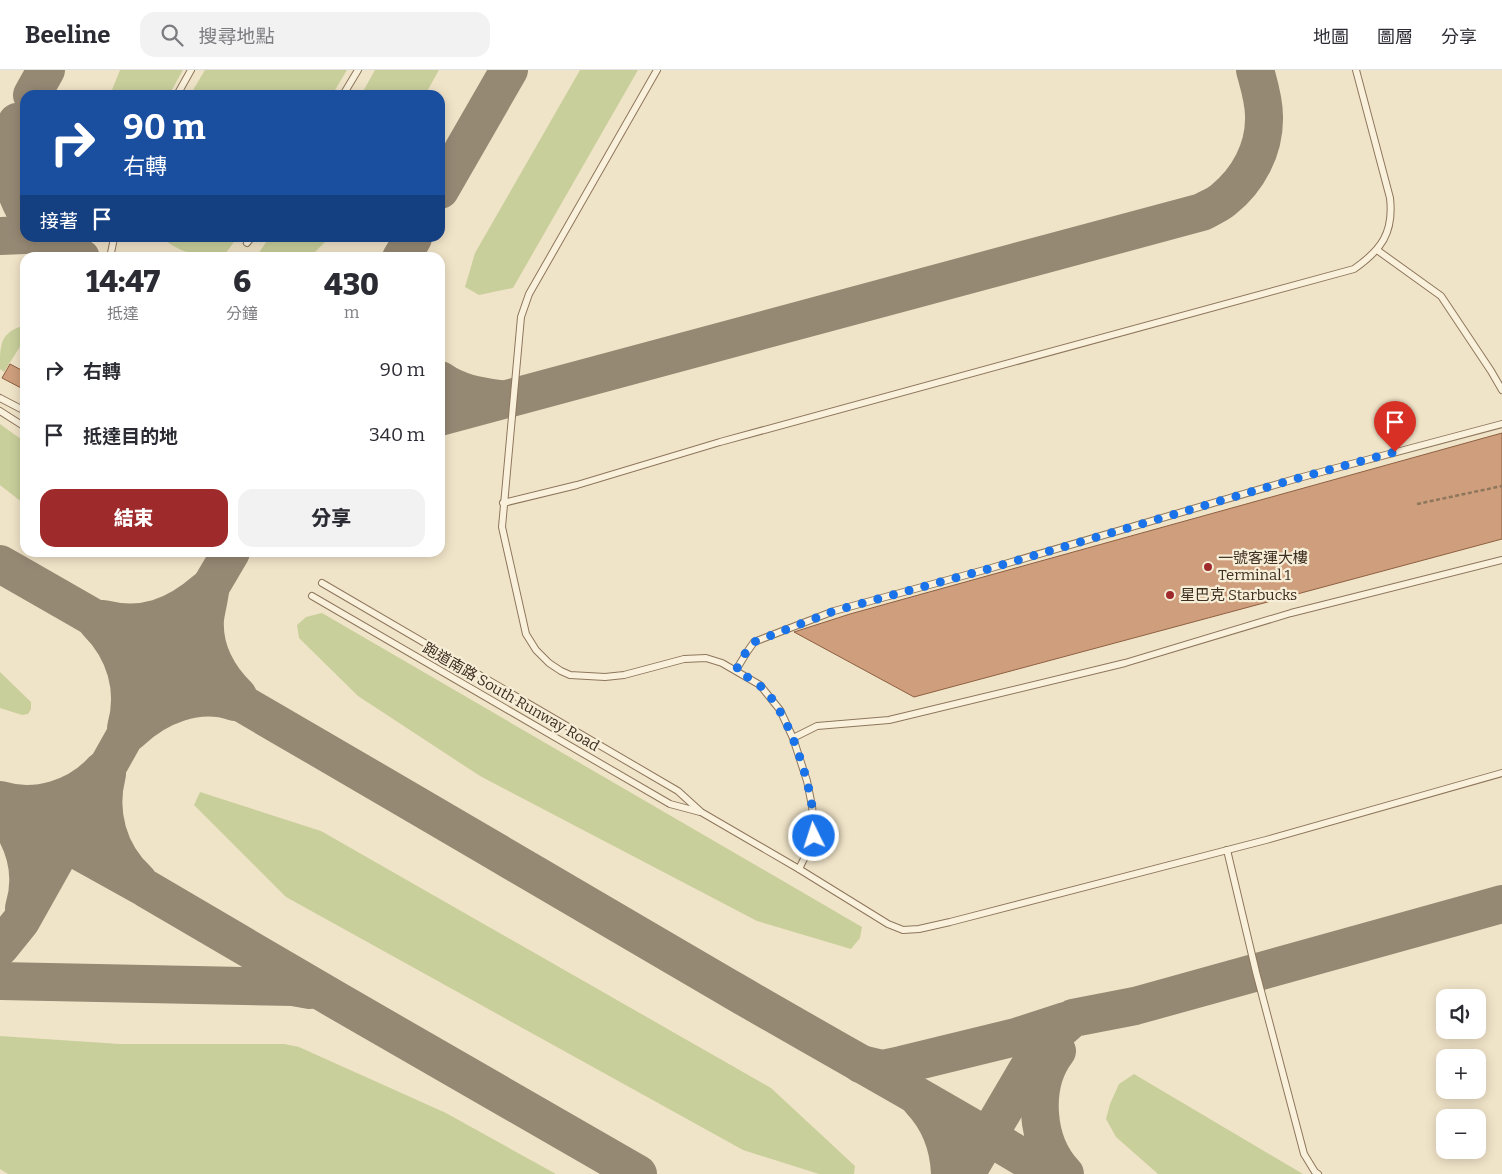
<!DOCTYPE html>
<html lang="zh-TW">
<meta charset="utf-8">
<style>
:root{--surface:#fff;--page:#f2f2f3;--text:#2b2b33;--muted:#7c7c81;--line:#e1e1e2;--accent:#9e2a2b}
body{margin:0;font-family:Bitter,"Noto Sans TC",serif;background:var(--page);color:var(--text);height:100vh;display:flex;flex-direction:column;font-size:19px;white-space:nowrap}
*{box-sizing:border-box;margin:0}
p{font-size:16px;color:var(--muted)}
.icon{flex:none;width:28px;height:28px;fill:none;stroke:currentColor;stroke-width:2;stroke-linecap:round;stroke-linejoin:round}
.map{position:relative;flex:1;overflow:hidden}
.side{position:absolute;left:20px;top:182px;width:425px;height:305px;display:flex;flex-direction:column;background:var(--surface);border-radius:15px;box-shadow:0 2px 12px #0003}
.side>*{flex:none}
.banner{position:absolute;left:20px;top:20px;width:425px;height:152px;border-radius:15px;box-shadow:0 2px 12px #0003;background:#1a4fa0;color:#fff;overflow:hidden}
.tools{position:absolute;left:1436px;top:919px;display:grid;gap:10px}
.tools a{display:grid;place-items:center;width:50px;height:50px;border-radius:10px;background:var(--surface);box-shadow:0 2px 12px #0003;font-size:25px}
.pin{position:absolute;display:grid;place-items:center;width:42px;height:42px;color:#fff;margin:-51px -21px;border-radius:50% 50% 50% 0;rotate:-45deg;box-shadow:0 0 5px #0007}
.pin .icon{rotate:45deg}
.me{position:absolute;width:55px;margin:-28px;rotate:356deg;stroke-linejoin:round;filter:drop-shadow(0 0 4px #0008)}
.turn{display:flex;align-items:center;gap:18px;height:105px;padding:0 20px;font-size:22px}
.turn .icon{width:65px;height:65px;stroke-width:2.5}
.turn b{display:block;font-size:35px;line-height:42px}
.then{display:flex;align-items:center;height:48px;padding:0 20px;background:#0003;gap:10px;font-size:19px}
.eta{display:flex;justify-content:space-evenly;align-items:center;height:85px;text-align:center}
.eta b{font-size:30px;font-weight:800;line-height:35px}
.button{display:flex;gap:10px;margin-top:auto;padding:10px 20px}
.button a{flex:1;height:58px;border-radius:15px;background:var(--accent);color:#fff;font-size:20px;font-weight:800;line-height:58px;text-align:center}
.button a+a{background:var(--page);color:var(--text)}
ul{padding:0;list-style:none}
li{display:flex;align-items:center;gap:15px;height:65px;padding:0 20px}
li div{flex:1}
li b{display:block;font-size:19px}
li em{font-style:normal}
header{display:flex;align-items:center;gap:30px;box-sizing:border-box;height:70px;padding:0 25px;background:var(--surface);border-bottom:1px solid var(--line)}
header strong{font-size:24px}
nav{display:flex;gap:28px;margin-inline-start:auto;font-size:18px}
.search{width:350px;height:45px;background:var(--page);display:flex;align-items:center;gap:12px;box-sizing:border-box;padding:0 18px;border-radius:15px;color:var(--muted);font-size:19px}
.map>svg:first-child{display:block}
.green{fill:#c9cf9b}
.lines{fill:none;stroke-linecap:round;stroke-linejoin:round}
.taxiway{stroke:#968974;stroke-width:38}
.building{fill:#cf9f7d;stroke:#8d5f41}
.lane-casing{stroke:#8d765c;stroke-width:8}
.path{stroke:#8d765c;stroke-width:2.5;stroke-dasharray:4 2.5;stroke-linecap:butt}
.lane{stroke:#faf1dc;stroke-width:6}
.route{stroke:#1a73e8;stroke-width:9;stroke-dasharray:0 16.2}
.poi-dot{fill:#9e2a2b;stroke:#f7eed8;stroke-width:2}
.labels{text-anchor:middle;stroke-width:4.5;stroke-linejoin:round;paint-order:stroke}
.poi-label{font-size:15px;fill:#3d2e20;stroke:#f7eed8;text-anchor:start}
.street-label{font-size:15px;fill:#3d2e20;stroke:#f7eed8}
</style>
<header>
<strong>Beeline</strong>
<div class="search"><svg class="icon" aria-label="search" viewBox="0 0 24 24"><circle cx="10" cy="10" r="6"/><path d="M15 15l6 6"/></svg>搜尋地點</div>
<nav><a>地圖</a><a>圖層</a><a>分享</a></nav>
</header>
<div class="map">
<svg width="1502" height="1104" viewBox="0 0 1502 1104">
<rect width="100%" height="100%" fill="#f0e4c8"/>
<g class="green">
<path d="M120,0H183L169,25H110Z"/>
<path d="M205,0H347L332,25H190Z"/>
<path d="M375,0H439L425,25H361Z"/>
<path d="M580,0H638L513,218L479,225L465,217L475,183Z"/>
<path d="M163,168H237L222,188C202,188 177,182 163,168Z"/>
<path d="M269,168H329L310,187H256Z"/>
<path d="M25,255V277L21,275L4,302L0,299C0,273 0,263 25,255Z"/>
<path d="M0,354L25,372V429L23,433L0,415Z"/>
<path d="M322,543L862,857L860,868L851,879L757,851L480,706L358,626L299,568L297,555L306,547Z"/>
<path d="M0,602L31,632V639L28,644L22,645L0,638Z"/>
<path d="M200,722L321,761L771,1018L855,1096L854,1104H819L743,1080L286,827L194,735Z"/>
<path d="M0,966L120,974H284L299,977L446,1043L556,1104H8L0,1099Z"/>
<path d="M1134,1004L1303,1104H1158L1116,1067L1106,1049L1110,1034L1119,1014Z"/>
</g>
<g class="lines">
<g class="taxiway">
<path d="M32,25L46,0"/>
<path d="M17,52C7,87 8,110 25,141"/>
<path d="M440,120L509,0"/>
<path d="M0,166L25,165"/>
<path d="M46,168L81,188"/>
<path d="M401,188L413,168"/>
<path d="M440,310C458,323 478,326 500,329"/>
<path d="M440,347L1202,142C1209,138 1217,135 1223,130C1248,110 1265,79 1264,46C1264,30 1259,15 1255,0"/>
<path d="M0,494C246,634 489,778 734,921C839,982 946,1041 1051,1104"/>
<path d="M210,521C209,530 206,540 205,549C203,579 218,606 238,626"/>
<path d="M103,549C143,559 175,547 206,520"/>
<path d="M97,552C125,580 137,619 126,658"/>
<path d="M130,662C157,636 198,619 235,632"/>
<path d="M107,704C97,743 108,783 138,811"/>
<path d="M0,730C36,741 78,728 103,700"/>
<path d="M0,734L64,773L145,818L336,930L638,1104"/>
<path d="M0,739C24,768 35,802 24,838"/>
<path d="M0,877L21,851L168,589L231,482"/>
<path d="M0,911L293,917L310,920"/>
<path d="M1057,981C1031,1015 1035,1073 1065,1104"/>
<path d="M861,994L882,999L901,995L1016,967L1065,951"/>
<path d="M920,1030C940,1051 949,1075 950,1104"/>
<path d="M966,1104L1033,990L1057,962L1073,948L1135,936L1502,834"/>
</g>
</g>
<g class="building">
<path d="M10,294L25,302V320L2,308Z"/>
<path d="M1502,363V469L914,627L794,562L850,544Z"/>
</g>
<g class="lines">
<defs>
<g id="lane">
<path d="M657,0L529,224L521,247L502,457L526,564L536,580L549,593L561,601L570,605L605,607L624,605L684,589L706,588L722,593L760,615L780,640L793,668L807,711L812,736L815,766L799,799"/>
<path d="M177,25L191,0"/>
<path d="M343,25L358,0"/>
<path d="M247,173L251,168"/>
<path d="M1377,180L1441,226L1491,301L1502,320"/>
<path d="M110,188L114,168"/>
<path d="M24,286H25"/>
<path d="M0,328L25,341"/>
<path d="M0,341L25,357"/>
<path d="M503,433L577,415L720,372L1354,199C1381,180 1394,163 1390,128L1356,0"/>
<path d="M322,513L678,721L701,742L799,799L888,854L903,860L919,859L950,852L1266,770L1502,703"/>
<path d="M312,526L670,734L700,742"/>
<path d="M736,600L747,582L754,572L834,541L988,499L1295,409L1502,354"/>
<path d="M793,668L817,656L889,650L1125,593L1291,543L1502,490"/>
<path d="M1227,780L1256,902L1304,1084L1315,1102L1318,1104"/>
</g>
</defs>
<use href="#lane" class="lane-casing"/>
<path class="path" d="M1417,434L1502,416"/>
<use href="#lane" class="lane"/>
</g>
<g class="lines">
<path class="route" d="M814,766C814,756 814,746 812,736C807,702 786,636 759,615C752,609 743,605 736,600L746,582L754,572L834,541L988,499L1295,409L1395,382"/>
</g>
<g class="poi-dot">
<circle cx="1208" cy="497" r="5"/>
<circle cx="1170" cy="525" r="5"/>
</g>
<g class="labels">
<g class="poi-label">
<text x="1218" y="493">一號客運大樓<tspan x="1218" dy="17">Terminal 1</tspan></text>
<text x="1180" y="530">星巴克 Starbucks</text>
</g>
<g class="street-label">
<text transform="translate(511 627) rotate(30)" y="5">跑道南路 South Runway Road</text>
</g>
</g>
</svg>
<div class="tools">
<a><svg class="icon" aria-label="sound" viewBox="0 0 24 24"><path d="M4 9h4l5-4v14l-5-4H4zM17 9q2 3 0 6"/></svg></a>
<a>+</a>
<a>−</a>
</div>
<div class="pin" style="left:1395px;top:382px;background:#d93025"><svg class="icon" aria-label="arrive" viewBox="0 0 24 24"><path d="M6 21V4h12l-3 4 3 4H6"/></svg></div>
<svg class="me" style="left:814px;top:766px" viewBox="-20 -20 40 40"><circle r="17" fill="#1a73e8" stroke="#fff" stroke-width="3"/><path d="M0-11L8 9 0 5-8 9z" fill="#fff"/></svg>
<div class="banner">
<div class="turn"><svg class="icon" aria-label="right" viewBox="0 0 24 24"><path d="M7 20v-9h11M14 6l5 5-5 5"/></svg><div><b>90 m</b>右轉</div></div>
<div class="then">接著<svg class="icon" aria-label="arrive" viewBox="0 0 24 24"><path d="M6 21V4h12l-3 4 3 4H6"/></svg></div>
</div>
<section class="side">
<div class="eta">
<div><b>14:47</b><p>抵達</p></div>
<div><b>6</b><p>分鐘</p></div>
<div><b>430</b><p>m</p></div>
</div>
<ul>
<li><svg class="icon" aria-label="right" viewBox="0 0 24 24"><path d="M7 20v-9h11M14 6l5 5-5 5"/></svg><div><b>右轉</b></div><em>90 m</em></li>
<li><svg class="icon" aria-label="arrive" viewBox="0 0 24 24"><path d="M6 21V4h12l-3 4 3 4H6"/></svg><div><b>抵達目的地</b></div><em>340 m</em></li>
</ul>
<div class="button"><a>結束</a><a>分享</a></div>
</section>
</div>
